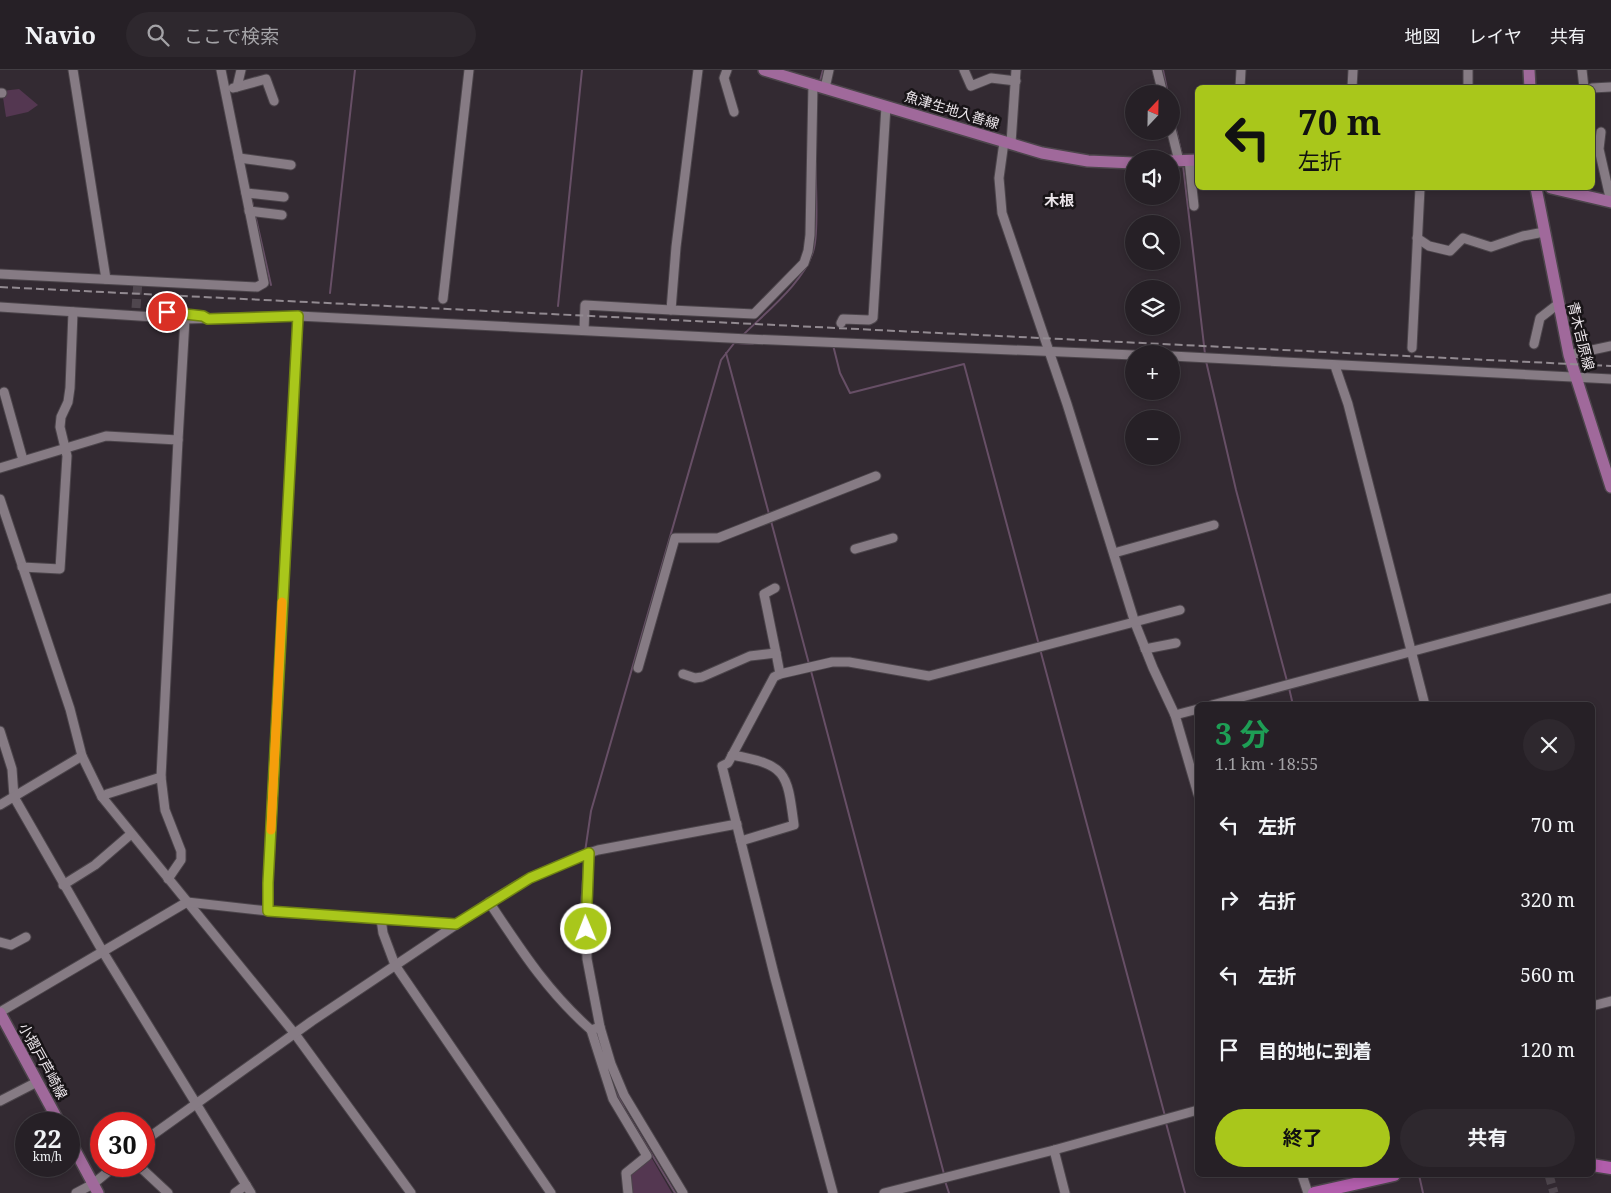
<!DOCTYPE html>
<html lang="ja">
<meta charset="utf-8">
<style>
:root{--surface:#262026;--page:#2e282e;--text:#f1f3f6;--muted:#a4a3a7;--line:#423e43;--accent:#a9c71b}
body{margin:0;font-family:"Noto Serif","Noto Sans JP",serif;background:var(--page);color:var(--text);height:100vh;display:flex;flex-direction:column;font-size:19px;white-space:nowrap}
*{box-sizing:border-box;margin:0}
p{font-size:16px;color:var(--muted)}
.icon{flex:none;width:28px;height:28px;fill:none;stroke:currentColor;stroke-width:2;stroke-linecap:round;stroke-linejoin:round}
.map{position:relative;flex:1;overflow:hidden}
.drawer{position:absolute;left:1195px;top:632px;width:400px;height:475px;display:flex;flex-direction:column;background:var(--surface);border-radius:8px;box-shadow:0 2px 8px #0003,0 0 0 1px var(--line)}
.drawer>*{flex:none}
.hud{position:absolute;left:1195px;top:15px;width:400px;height:105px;border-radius:8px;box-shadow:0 2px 8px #0003,0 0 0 1px var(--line);background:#a9c71b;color:#111;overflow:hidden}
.needle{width:32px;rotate:22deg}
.fabs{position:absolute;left:1125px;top:15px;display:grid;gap:10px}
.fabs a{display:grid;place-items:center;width:55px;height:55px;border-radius:50%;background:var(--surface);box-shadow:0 2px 8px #0003,0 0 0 1px var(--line);font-size:25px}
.speed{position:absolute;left:15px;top:1042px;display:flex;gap:10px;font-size:25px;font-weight:700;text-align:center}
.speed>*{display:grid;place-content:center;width:65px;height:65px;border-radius:50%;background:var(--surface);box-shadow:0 2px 8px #0003,0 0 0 1px var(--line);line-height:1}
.speed small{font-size:12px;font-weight:400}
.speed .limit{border:8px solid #d22;background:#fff;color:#111}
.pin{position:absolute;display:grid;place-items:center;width:42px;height:42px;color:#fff;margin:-21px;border:2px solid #fff;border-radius:50%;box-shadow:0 1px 5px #0007}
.me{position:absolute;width:55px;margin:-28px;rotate:359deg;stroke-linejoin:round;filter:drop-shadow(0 0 4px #0008)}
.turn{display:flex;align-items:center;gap:18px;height:105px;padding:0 20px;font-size:22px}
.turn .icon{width:65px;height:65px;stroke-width:2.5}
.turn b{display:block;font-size:35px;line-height:42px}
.round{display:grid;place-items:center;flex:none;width:52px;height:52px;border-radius:26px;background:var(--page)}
.overview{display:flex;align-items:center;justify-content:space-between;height:85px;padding:0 20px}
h1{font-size:30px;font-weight:700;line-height:38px;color:#1e9e55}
.primary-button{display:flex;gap:10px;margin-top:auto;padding:10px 20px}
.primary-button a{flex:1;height:58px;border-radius:30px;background:var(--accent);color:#111;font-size:20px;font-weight:700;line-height:58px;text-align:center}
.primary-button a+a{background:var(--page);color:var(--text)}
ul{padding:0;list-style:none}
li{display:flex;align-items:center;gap:15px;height:75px;padding:0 20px}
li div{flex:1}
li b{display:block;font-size:19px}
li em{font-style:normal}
header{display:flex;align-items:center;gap:30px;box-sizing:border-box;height:70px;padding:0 25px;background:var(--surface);border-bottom:1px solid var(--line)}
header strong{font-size:24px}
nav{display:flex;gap:28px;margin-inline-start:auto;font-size:18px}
.search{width:350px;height:45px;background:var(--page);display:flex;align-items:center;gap:12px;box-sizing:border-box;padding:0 18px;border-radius:28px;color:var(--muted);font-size:19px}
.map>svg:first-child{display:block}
.green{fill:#543751}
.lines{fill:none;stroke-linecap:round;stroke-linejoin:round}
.stream{stroke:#674f66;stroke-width:2}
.minor-tunnel{stroke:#4f464e;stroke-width:9;stroke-dasharray:9 4.5;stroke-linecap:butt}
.minor-casing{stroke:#4c454b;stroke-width:11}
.major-casing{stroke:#4c454b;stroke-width:14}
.highway-casing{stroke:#4c454b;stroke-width:15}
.minor{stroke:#867b84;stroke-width:9}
.major{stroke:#a0699b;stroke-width:11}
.highway{stroke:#b15dab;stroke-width:12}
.rail{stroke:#928a91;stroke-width:2;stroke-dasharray:8 4;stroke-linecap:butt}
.route-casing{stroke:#6e8112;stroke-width:12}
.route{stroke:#a9c71b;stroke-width:9}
.slow{stroke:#f59e0b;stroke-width:9}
.labels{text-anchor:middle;stroke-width:5;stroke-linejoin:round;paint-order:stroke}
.street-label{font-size:14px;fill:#ebe5ea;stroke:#181417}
.neighbourhood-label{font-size:15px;font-weight:bold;fill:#ebe5ea;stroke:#181417}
</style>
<header>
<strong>Navio</strong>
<div class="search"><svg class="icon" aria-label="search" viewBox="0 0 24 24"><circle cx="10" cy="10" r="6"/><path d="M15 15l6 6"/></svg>ここで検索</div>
<nav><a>地図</a><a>レイヤ</a><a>共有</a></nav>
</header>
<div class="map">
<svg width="1611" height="1123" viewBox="0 0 1611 1123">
<rect width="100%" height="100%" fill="#332a32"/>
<g class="green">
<path d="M19,19L38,35L28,42L6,47L2,21Z"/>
<path d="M651,1087L672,1123H630L628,1104Z"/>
</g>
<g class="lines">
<g class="stream">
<path d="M1163,0L1168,24"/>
<path d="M820,11L823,0"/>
<path d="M1171,38L1182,85"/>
<path d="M1183,95L1205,284"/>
<path d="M251,127L254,140"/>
<path d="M255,144L271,215"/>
<path d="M330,223L355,0"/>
<path d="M558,236L582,0"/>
<path d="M742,266C765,243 807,210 814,178C819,157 815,116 816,93"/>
<path d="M735,273L753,274"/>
<path d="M833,275L840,303L850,323L964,294L1039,575"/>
<path d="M726,283L769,444"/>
<path d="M1206,291L1236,420L1287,611"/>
<path d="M771,451L809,594"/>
<path d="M1040,579L1165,1046"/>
<path d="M811,601L944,1104"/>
<path d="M1289,618L1293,635"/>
<path d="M585,782L591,741L721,290L735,272"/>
<path d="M583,889L580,849L584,796"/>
<path d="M597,962L605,989"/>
<path d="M611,1010L625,1040L675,1123"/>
<path d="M1166,1053L1185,1123"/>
<path d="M1419,1105L1423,1123"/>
<path d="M945,1111L949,1123"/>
</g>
<g class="minor-tunnel">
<path d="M136,238L138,211"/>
<path d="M1549,1105L1554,1123"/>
</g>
<defs>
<g id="minor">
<path d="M73,0L106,209"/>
<path d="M698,0L676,177L671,240L754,244L804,193L808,181L810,165L813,14"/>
<path d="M727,0L724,8L734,42"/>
<path d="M964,0L971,16L991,8L1016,11"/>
<path d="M1157,0L1163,24"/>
<path d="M1582,0L1584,18"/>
<path d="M237,17L266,9L274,31"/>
<path d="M233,18L237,17L241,0"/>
<path d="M825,18L829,0"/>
<path d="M1240,18L1241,0"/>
<path d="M1352,18L1353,0"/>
<path d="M1468,18V0"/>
<path d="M1592,18L1611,17"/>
<path d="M0,23H2"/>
<path d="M1171,59L1179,91"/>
<path d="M1601,62L1599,79L1611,132"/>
<path d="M1004,72L999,108L1002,143L1067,334L1135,553L1153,598L1175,645L1198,724"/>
<path d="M1011,73L1016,0"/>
<path d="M239,88L291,95"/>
<path d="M1189,90L1194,136"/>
<path d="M246,123L284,127"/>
<path d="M249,141L282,145"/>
<path d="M1417,168L1429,176L1450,181L1463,168L1491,177L1523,166L1544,162"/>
<path d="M0,204L257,217L264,213L221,0"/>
<path d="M443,229L469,0"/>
<path d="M0,237L185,249L298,246L748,269L1134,285"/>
<path d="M841,253L843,249L869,250L873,248L886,36"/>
<path d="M584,260L585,235L671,240"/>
<path d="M1534,274L1540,248L1558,234"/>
<path d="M1412,278L1420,118"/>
<path d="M1569,285L1611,276"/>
<path d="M1171,286L1611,309"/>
<path d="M1335,296L1348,334L1425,635"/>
<path d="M4,322L23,390"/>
<path d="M0,398L106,366L178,370L185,249"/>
<path d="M0,429L70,639L82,686L102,727L295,964L411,1123"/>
<path d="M855,479L893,468"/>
<path d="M1114,483L1214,455"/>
<path d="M22,497L60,499L67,386L60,357L61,347L68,332L70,318L73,242"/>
<path d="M775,518L764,524L776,583"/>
<path d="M1145,579L1176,573"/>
<path d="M638,598L675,468H718L876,406"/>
<path d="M683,604L695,608L702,607L750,586L776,583L780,604"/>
<path d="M1212,635L1611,528"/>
<path d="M1175,645L1198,639"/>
<path d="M0,661L12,699L14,727L103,882L251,1123"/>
<path d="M732,685C787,695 787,702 794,755L741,771"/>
<path d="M161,707L165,740L181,781V790L168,809"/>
<path d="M102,727L107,724L161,707L178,370"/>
<path d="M0,735L82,686"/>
<path d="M589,783L586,832L587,889L600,957"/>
<path d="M63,815L95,795L131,764"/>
<path d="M489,832C521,880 547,921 591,960"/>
<path d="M268,841V813L298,246"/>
<path d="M381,849L383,863L395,895L551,1123"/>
<path d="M0,872L11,875L26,867"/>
<path d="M1592,936L1611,931"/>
<path d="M0,942L187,832L268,841L455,854"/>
<path d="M0,1031L37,1012"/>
<path d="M144,1071L312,951L496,828L530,808L577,787L598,780L737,754"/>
<path d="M1054,1080L1065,1123"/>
<path d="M139,1096L168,1123"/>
<path d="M1302,1105L1308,1123"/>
<path d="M76,1123L93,1114L115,1096"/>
<path d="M235,1123L246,1115"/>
<path d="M628,1123L626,1103L647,1086L613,1029L591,960L600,957L611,994L624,1025L683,1123"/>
<path d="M833,1123L775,908L722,696L728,693L774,607L780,604L832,592H849L929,606L1180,540"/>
<path d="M884,1123L1054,1080L1198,1040"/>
</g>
<g id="major">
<path d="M764,0L1042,83L1088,91L1134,93"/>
<path d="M1529,0L1530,18"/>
<path d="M1171,91L1198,90"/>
<path d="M1536,118L1569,285L1611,417"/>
<path d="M1551,118L1611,132"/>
<path d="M0,943L60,1054"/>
<path d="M69,1069L98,1123"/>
</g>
<g id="highway">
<path d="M1592,1095L1611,1098"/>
<path d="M1314,1123L1394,1105"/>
</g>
</defs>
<use href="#minor" class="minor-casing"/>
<use href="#major" class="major-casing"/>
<use href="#highway" class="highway-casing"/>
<use href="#minor" class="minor"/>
<use href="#major" class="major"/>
<use href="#highway" class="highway"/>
<path class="rail" d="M0,217L1611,296"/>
</g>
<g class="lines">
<defs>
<path id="route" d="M167,242L203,246L208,249L298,246L268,813V841L456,854L530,808L589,783L586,859"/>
</defs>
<use href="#route" class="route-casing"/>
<use href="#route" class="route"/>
<path class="slow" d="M271,760L282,532"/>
</g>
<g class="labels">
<g class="street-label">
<text transform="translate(952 40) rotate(17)" y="5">魚津生地入善線</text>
<text transform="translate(1581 266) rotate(76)" y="5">青木吉原線</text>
<text transform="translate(43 991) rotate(61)" y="5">小摺戸芦崎線</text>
</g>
<g class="neighbourhood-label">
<text x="1059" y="136">木根</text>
</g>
</g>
</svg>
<div class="fabs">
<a><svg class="needle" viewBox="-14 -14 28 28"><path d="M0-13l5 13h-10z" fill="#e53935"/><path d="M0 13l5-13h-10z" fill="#a4a3a7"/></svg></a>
<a><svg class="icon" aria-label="sound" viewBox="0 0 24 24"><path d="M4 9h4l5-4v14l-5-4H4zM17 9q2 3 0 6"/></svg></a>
<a><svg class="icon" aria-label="search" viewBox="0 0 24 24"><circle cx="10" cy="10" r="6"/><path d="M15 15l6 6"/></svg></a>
<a><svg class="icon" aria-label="layers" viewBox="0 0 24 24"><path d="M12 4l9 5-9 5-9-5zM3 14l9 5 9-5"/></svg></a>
<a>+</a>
<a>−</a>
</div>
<div class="speed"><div>22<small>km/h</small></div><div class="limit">30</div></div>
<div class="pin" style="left:167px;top:242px;background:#d93025"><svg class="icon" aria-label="arrive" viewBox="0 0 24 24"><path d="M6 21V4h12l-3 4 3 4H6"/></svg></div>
<svg class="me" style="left:586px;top:859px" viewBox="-20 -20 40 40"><circle r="17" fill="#a9c71b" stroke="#fff" stroke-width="3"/><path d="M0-11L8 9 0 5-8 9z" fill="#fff"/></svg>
<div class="hud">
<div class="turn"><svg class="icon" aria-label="left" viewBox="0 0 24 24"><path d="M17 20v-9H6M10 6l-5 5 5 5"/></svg><div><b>70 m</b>左折</div></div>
</div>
<section class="drawer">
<div class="overview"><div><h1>3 分</h1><p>1.1 km · 18:55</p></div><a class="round"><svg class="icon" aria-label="close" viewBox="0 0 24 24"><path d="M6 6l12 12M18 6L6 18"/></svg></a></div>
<ul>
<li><svg class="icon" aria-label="left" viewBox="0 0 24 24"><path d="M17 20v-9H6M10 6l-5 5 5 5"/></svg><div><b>左折</b></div><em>70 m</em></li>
<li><svg class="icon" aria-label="right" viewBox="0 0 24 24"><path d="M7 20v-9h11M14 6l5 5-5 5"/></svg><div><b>右折</b></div><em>320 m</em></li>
<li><svg class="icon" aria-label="left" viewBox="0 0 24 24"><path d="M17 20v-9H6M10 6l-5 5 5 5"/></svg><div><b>左折</b></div><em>560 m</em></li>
<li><svg class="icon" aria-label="arrive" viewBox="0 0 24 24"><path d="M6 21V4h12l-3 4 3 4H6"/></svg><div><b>目的地に到着</b></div><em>120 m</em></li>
</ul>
<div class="primary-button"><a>終了</a><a>共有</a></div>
</section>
</div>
